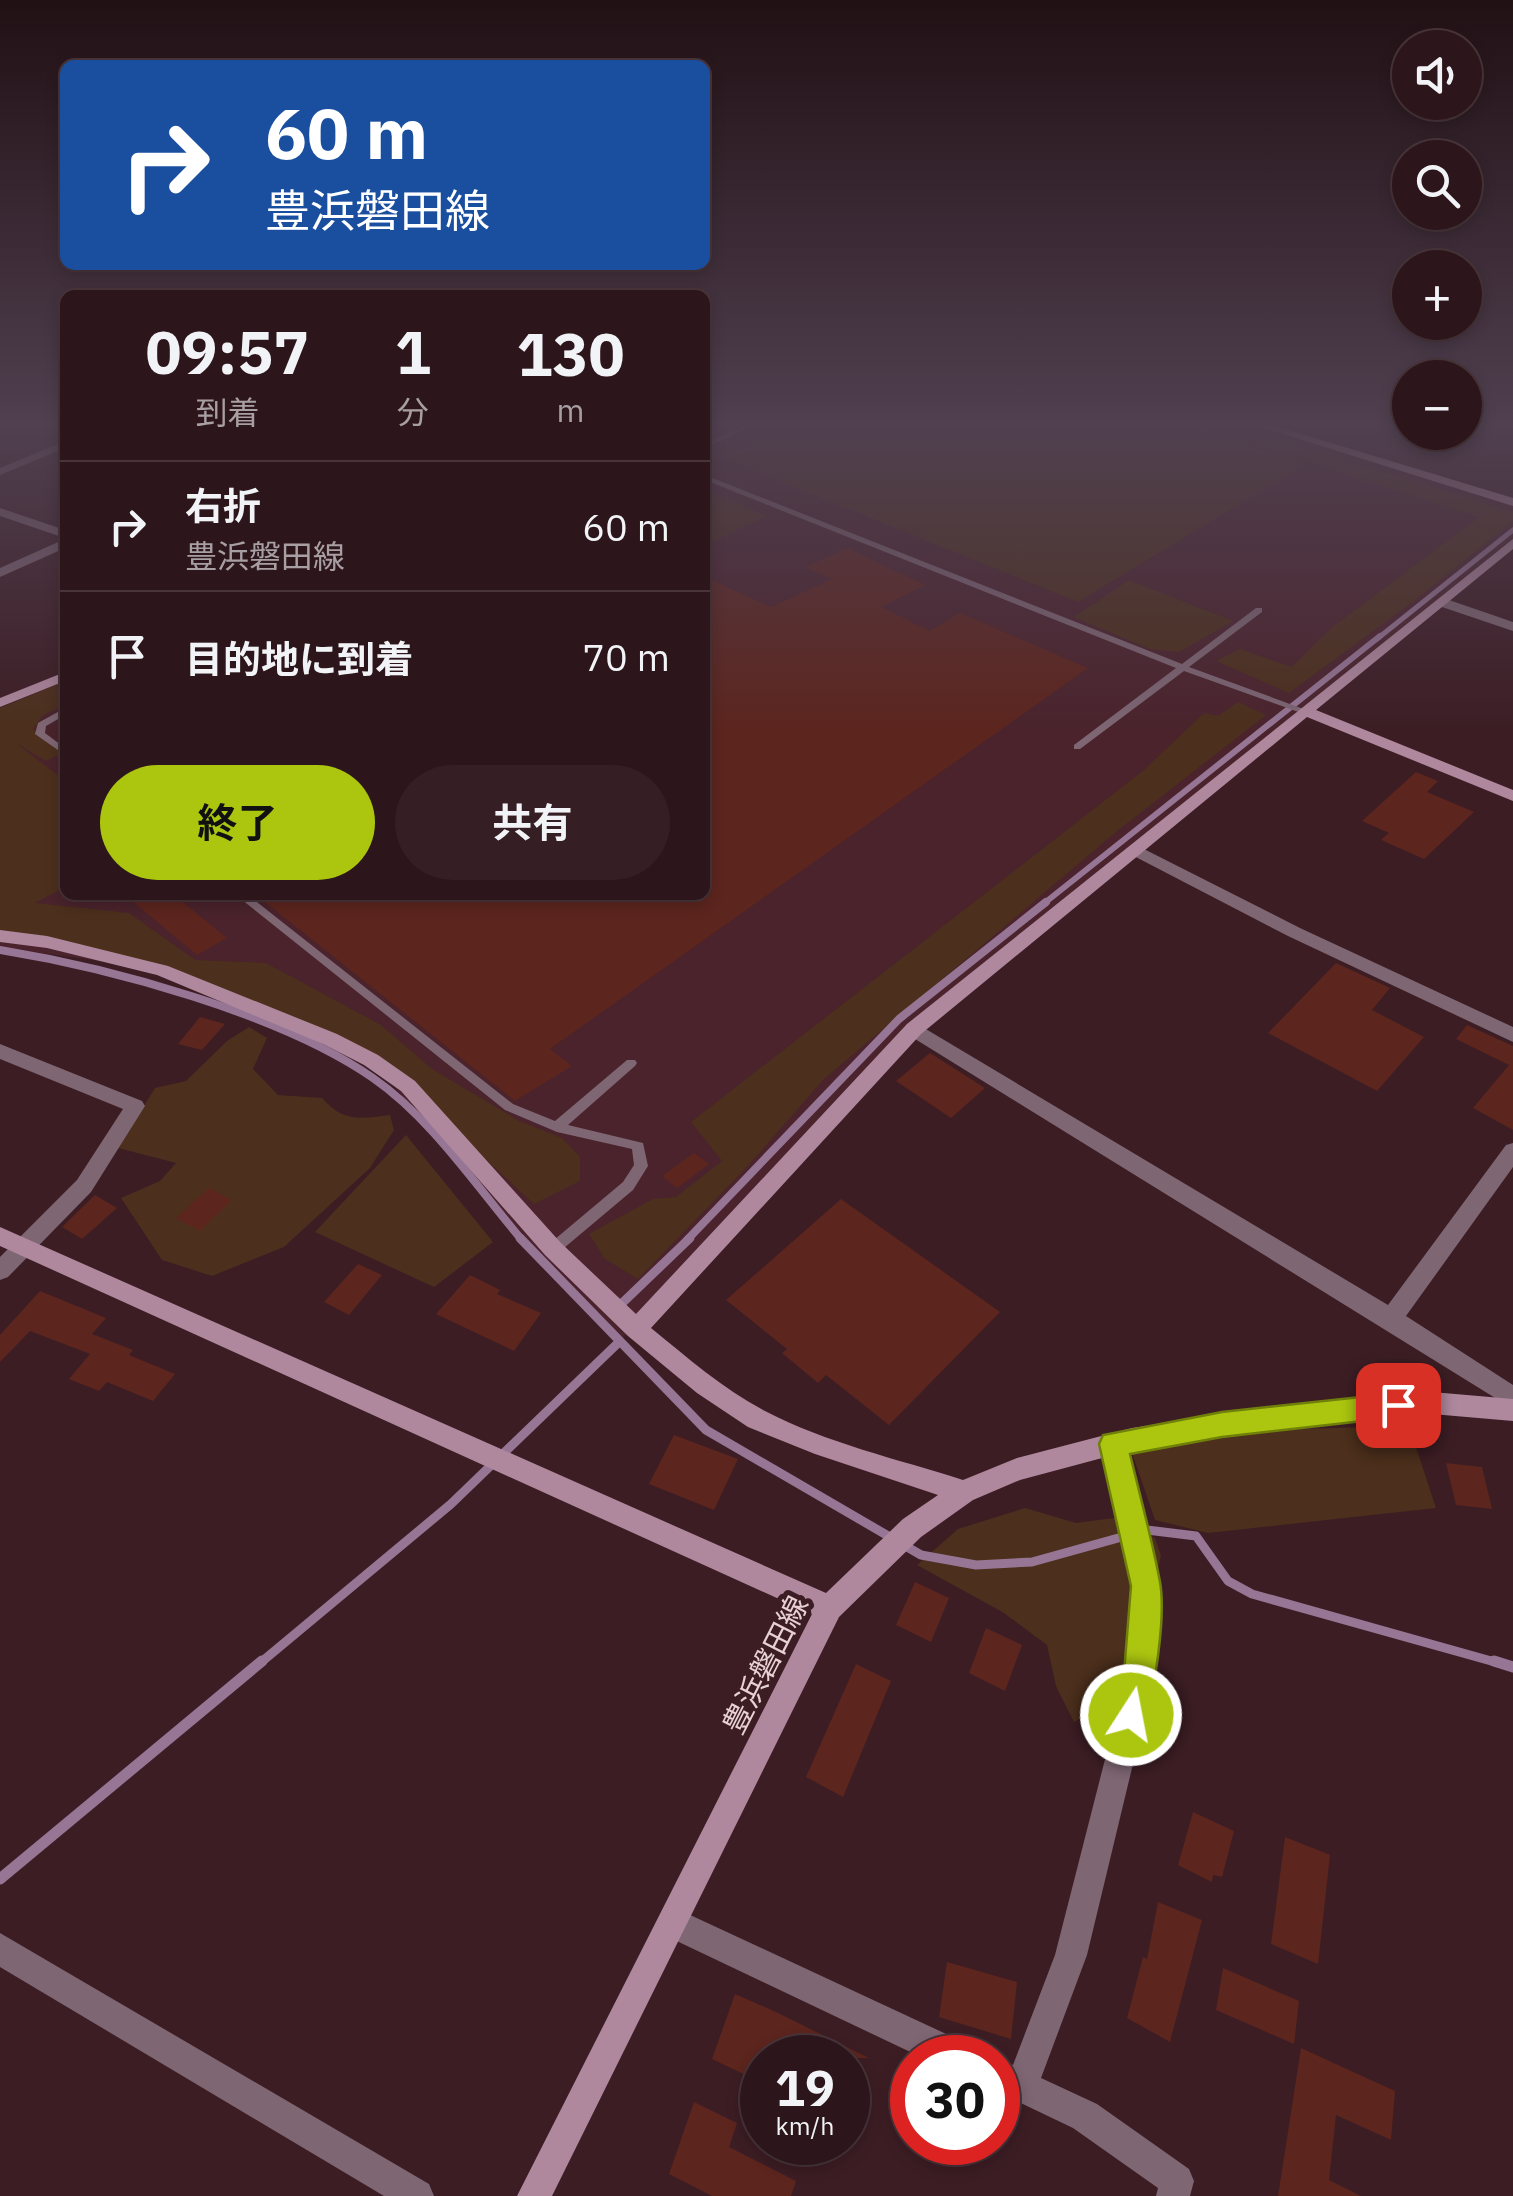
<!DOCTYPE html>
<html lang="ja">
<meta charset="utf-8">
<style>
:root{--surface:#2d161b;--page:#351f24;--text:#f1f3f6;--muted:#a79fa3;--line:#48353a;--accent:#acc610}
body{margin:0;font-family:"IBM Plex Sans","Noto Sans JP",sans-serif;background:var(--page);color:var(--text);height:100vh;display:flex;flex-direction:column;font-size:38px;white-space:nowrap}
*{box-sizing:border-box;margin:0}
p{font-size:32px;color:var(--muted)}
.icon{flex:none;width:55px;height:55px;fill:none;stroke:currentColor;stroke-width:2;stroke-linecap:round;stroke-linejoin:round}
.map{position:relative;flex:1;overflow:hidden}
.details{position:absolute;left:60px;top:290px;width:650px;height:610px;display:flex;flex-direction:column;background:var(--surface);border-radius:15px;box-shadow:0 5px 15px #0003,0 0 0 2px var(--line)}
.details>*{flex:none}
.top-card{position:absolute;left:60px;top:60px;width:650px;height:210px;border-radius:15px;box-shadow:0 5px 15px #0003,0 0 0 2px var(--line);background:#1a4fa0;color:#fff;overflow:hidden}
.controls{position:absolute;left:1392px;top:30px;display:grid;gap:20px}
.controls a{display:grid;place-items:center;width:90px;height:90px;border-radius:50%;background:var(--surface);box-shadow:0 5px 15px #0003,0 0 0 2px var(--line);font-size:50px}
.speed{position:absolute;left:740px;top:2035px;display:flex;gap:20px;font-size:50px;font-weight:700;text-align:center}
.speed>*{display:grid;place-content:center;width:130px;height:130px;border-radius:50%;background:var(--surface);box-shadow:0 5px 15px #0003,0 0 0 2px var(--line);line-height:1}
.speed small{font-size:25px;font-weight:400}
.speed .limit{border:15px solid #d22;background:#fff;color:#111}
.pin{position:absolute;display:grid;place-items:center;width:85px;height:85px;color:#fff;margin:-42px;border-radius:20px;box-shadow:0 5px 15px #0006}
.me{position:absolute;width:110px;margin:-55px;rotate:11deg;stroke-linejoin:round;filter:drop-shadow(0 0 8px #0008)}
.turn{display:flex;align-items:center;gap:35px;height:210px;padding:0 40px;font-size:45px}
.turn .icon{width:130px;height:130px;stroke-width:2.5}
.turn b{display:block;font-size:70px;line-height:85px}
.eta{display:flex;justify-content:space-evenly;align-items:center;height:170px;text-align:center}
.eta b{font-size:60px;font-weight:700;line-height:70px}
.primary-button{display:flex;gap:20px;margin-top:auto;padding:20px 40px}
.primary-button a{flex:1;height:115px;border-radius:60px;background:var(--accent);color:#111;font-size:40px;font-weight:700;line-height:115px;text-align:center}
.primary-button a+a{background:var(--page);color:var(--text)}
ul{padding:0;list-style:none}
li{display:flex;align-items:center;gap:30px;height:130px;padding:0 40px;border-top:2px solid var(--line)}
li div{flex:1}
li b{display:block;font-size:38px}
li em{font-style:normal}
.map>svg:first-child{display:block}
.built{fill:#4a232c}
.green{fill:#4c2f1c}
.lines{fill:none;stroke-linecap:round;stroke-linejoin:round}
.stream-far4{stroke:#967595;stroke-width:5}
.stream-far3{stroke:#967595;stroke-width:6}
.stream-far2{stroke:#967595;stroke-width:8}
.stream-far1{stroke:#967595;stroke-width:9}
.stream{stroke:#967595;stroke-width:11}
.building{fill:#5c251e}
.lane{fill:#7e6673;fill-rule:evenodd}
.street{fill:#7e6673;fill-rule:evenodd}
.secondary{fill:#af889e;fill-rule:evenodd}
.route{fill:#acc610;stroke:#70810a;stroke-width:2.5}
.labels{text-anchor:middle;stroke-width:10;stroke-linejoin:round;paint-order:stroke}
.near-street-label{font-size:30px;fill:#e7d1d5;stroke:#3c1d24}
</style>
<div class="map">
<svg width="1513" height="2196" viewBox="0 0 1513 2196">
<rect width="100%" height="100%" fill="#3c1d24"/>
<path class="built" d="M705,426H1263L1513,502V541L915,1029L618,1343L371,1060L162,970L0,947V708L65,681V895H705Z"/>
<g class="green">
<path d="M793,426H1185L1305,464L1078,602L723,458Z"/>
<path d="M1197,426H1233L1513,512V521L1419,597L1289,693L1216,661L1240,649L1292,667L1330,629L1479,517Z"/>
<path d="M710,492L767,516L705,545V494Z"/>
<path d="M1129,580L1233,621L1179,652L1150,649L1074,617Z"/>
<path d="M65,681V705L43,715L33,729L64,752L46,761L16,743L65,781V887L35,903L129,913L195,960L266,963L381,1025L432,1069L519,1121L562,1138L580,1157V1181L534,1204L401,1081L295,1024L162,970L0,937V708Z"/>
<path d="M1238,702L1266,715L1116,832L824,1079L746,1168L638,1279L605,1259L589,1234L653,1199L676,1197L722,1161L691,1122L1144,770L1204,713L1218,716Z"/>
<path d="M249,1027L267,1038L253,1069L278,1095L322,1098C343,1122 359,1119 390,1115L394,1130L370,1168L284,1247L212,1276L162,1260L121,1198L160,1181L176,1163L118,1148L155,1088L186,1081L227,1041Z"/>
<path d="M406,1135L493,1242L434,1287L315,1232Z"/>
<path d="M1409,1426L1436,1508L1208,1533L1155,1520L1131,1450L1256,1430Z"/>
<path d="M1025,1508L1076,1523L1121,1517L1155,1538L1161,1556L1143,1628L1108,1706L1074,1722L1056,1686L1047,1645L1004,1613L917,1565L958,1529Z"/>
</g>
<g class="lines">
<path class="stream-far4" d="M1377,639L1513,530"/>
<path class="stream-far3" d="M1042,905L1380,636"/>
<g class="stream-far2">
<path d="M0,950C111,968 281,1014 373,1078C432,1119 476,1186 522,1240"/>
<path d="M687,1240L899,1019L1046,902"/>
</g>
<g class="stream-far1">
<path d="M520,1238L706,1430L921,1555L976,1565L1032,1562L1147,1530L1196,1536L1228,1581L1252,1594L1502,1664"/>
<path d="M616,1309L690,1238"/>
<path d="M259,1664L451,1504L618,1343"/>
</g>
<g class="stream">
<path d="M1494,1661L1513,1667"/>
<path d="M0,1879L262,1661"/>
</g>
</g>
<g class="building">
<path d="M847,548L925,585L881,607L930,631L960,613L1088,668L550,1049L572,1066L515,1101L256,895H705V577L771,607L832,579L806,567Z"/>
<path d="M1416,772L1438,781L1427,792L1474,812L1424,859L1381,840L1389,833L1362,821Z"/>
<path d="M125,895H174L227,938L197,955Z"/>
<path d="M1336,963L1390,988L1372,1010L1424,1037L1377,1091L1268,1033Z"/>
<path d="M200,1017L225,1024L202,1050L178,1044Z"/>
<path d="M1467,1025L1513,1046V1130L1473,1108L1509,1065L1456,1039Z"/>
<path d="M930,1053L985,1088L951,1118L896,1081Z"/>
<path d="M694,1153L709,1164L677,1188L662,1176Z"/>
<path d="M209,1188L232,1200L200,1231L176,1218Z"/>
<path d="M95,1195L117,1208L82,1239L62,1227Z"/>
<path d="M841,1199L1000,1312L889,1425L826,1375L818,1383L782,1353L787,1349L726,1300Z"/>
<path d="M358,1264L382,1275L349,1315L324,1302Z"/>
<path d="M470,1275L500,1290L497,1294L541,1313L514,1351L436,1314Z"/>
<path d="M40,1291L106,1318L92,1334L133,1350L129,1355L175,1374L153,1401L107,1382L99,1391L69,1379L90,1354L30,1331L0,1362V1335Z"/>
<path d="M674,1435L738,1459L714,1510L649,1484Z"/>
<path d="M1446,1463L1482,1467L1492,1509L1456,1505Z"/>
<path d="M915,1582L949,1598L931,1642L896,1625Z"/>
<path d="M986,1628L1022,1645L1005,1691L969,1673Z"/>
<path d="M856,1664L891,1681L843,1797L806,1777Z"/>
<path d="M1193,1812L1234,1831L1222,1877L1213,1875L1212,1882L1178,1865Z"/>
<path d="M1285,1837L1330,1855L1318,1964L1271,1944Z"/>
<path d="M1158,1902L1202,1920L1170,2042L1127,2018L1143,1957L1147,1959Z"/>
<path d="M947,1962L1017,1982L1011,2039L939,2017Z"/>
<path d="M1223,1968L1299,2001L1294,2044L1216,2010Z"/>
<path d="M735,1994L776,2012L869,2058H761L754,2079L712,2059Z"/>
<path d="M1301,2048L1395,2091L1391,2140L1336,2115L1329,2180L1361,2196H1278Z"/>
<path d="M694,2102L737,2123L729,2147L796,2181L791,2196H712L669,2174Z"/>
</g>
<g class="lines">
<g class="lane">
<path d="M743,426H752L705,448V443Z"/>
<path d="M705,475L1182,664L1256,608H1262V612L1189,667L1312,712L1310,714H1304L1184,671L1080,749H1074V745L1176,668L705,480Z"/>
<path d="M65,708V715L46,726L45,733L65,748V755L35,734L38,723Z"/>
<path d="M236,895H248L513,1104L555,1121L627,1060H635L637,1063L635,1066L568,1125L643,1143L648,1166L633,1190L558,1253L553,1255L548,1253L546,1249L548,1245L623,1182L634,1165L632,1149L557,1132L505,1110Z"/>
</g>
<g class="street">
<path d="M65,441V448L0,475V468Z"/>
<path d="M0,508L65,530V538L0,516Z"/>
<path d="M65,539V548L0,577V568Z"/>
<path d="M1439,600H1449L1513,622V631L1439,606Z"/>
<path d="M1136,845L1300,928L1513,1027V1042L1288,936L1130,854L1128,850Z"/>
<path d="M914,1022L1388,1305L1506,1145L1513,1143V1167L1406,1316L1513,1385V1409L907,1034L904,1029L907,1024Z"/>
<path d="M0,1044L142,1101L145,1106L91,1192L8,1277L0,1280V1257L77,1180L123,1109L0,1059Z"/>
<path d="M1113,1433L1122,1436L1125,1444L1159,1586L1152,1685L1087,1955L1041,2078L1097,2104L1189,2169L1194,2181L1190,2196H1156L1158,2188L1073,2128L998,2092V2059L1013,2065L1055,1955L1124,1685L1133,1586L1101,1444L1104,1436Z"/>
<path d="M673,1907L972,2046L976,2058H923L662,1934L657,1923L662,1912Z"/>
<path d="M0,1933L429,2184L434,2196H384L0,1967Z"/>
</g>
<g class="secondary">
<path d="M1258,426H1275L1513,498V506Z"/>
<path d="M1513,539V549L1316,710L1513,790V801L1307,717L921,1034L651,1328C688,1358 723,1389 765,1411C826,1443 898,1459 963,1480L1017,1458L1132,1428L1363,1396L1432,1392L1513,1399V1421L1432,1414L1363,1418L1132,1450L1020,1480L973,1500L921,1537L839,1617L552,2196H517L812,1614L0,1246V1227L826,1593L903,1519L938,1495L815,1454L748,1427L697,1393L628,1336L545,1255L401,1091L364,1065L323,1044L157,975L47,948L0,942V930L47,936L168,966L337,1034L378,1055L415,1081L561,1243L636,1314L907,1024Z"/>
<path d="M65,672V681L0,707V698Z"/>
</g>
</g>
<linearGradient id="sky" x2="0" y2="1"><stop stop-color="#211014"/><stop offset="0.58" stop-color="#504050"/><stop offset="1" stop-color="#504050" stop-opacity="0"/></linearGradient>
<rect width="1513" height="733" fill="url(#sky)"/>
<path class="route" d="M1398,1393L1407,1396L1411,1405L1407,1414L1398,1417L1222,1437L1130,1454C1140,1496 1152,1539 1160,1582C1166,1615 1155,1695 1142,1726L1131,1731L1119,1726L1115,1715L1123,1685L1131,1586L1099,1444L1103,1435L1222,1412Z"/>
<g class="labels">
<g class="near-street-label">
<text transform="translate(766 1665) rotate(-63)" y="10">豊浜磐田線</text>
</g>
</g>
</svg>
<div class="controls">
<a><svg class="icon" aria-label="sound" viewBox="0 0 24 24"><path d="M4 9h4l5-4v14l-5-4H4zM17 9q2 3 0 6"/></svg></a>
<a><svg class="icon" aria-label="search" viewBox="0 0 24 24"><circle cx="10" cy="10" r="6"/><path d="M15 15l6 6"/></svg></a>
<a>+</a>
<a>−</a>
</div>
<div class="speed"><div>19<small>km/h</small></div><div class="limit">30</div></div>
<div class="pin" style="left:1398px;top:1405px;background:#d93025"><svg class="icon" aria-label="arrive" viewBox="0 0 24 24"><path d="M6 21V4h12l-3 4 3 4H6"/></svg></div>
<svg class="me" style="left:1131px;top:1715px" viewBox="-20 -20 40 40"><circle r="17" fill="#acc610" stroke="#fff" stroke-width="3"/><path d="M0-11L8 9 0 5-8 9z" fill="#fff"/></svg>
<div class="top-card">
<div class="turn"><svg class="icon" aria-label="right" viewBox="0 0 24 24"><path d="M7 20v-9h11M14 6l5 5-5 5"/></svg><div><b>60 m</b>豊浜磐田線</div></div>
</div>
<section class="details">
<div class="eta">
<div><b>09:57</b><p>到着</p></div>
<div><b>1</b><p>分</p></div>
<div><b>130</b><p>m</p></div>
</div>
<ul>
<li><svg class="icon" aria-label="right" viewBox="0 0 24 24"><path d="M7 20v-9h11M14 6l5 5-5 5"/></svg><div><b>右折</b><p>豊浜磐田線</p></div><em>60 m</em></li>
<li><svg class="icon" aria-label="arrive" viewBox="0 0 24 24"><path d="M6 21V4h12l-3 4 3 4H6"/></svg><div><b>目的地に到着</b></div><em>70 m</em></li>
</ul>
<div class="primary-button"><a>終了</a><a>共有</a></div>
</section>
</div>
